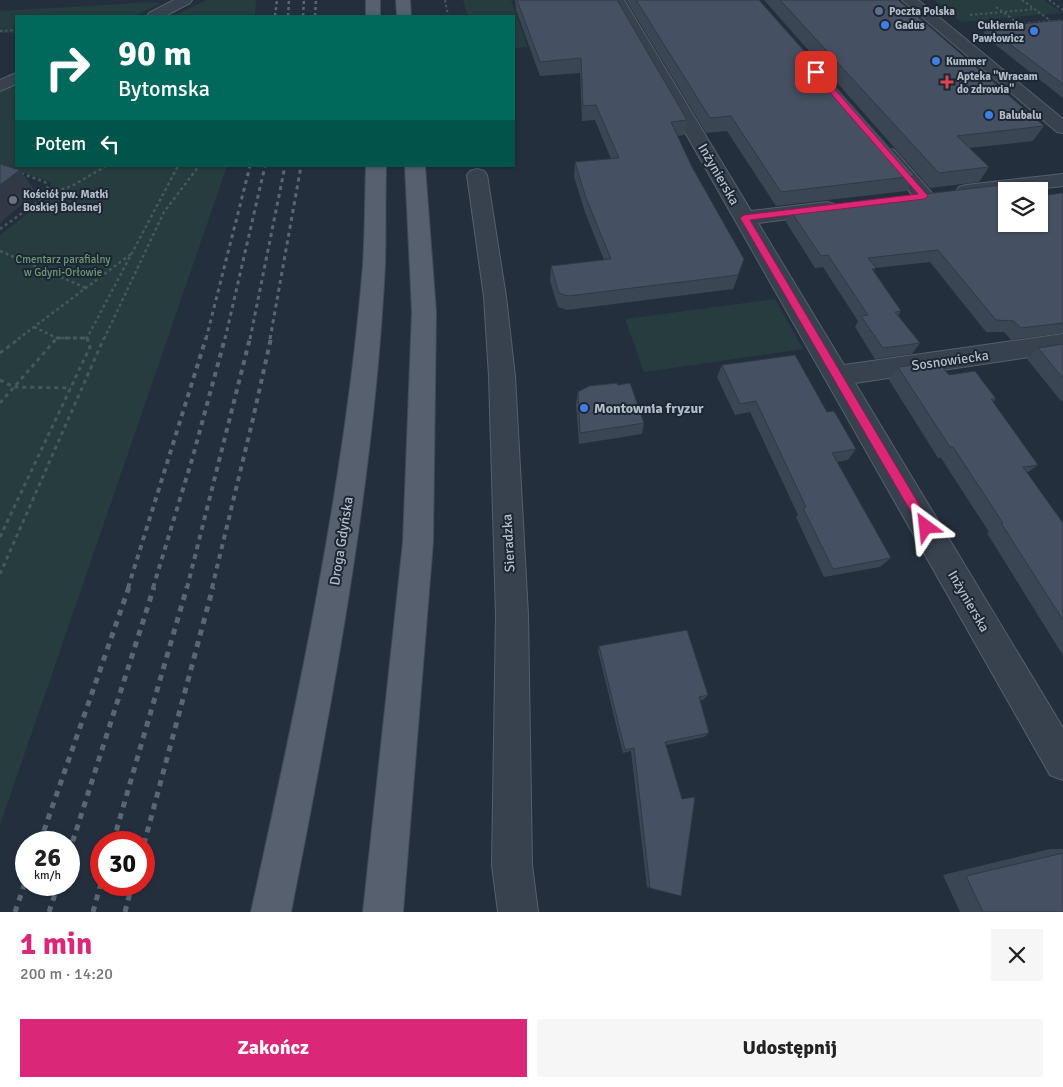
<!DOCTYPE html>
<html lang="pl">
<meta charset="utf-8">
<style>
:root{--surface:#fff;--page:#f6f6f6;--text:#222;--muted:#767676;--accent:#db2777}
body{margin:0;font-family:Signika,sans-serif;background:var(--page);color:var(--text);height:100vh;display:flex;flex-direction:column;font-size:19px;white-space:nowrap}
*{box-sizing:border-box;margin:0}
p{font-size:16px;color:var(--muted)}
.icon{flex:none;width:28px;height:28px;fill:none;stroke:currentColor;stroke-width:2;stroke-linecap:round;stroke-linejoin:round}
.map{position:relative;height:912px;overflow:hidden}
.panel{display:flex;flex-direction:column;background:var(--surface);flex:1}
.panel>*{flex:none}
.banner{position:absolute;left:15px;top:15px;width:500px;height:152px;border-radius:0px;box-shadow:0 1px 4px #0004;background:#00695c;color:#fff;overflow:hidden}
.tools{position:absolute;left:998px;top:182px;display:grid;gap:10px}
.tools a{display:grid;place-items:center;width:50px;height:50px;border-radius:0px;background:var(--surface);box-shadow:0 1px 4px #0004;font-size:25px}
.speed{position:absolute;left:15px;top:831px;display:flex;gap:10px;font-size:25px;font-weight:700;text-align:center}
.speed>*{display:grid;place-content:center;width:65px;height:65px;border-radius:50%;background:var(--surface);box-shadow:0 1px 4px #0004;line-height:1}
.speed small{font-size:12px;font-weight:400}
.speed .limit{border:8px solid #d22;background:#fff;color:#111}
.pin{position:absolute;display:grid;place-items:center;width:42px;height:42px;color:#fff;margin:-21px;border-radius:10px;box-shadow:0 2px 8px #0006}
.me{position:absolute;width:55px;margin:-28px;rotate:330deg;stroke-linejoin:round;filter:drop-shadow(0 0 4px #0008)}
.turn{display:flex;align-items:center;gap:18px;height:105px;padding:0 20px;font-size:22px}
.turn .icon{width:65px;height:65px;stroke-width:2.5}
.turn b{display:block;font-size:35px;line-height:42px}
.then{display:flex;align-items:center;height:48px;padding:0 20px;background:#0003;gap:10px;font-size:19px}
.round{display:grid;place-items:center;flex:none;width:52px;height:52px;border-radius:0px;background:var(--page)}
.headline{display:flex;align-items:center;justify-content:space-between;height:85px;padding:0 20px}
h1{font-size:30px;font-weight:800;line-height:38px;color:var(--accent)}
.button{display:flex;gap:10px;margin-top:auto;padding:10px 20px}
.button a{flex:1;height:58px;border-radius:0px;background:var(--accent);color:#fff;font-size:20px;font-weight:800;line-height:58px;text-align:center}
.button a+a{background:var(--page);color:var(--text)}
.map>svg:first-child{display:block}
.green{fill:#263c3f}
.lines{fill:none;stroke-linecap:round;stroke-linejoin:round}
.minor-casing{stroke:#565f6c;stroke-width:2}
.major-casing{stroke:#414a57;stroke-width:2}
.path-far2{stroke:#44595c;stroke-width:2;stroke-dasharray:2.5 2.5;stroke-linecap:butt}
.path-far1{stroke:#44595c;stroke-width:2.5;stroke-dasharray:3 3;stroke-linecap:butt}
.path{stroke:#44595c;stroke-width:3;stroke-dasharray:4 4;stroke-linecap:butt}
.minor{fill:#38414e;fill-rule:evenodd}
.major{fill:#56606e;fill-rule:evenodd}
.rail-far3{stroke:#5a6575;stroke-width:2.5;stroke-dasharray:3 3;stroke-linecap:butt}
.rail-far2{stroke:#5a6575;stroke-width:3;stroke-dasharray:4 4;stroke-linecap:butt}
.rail-far1{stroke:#5a6575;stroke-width:4;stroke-dasharray:5 5;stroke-linecap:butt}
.rail{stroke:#5a6575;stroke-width:5;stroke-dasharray:6 6;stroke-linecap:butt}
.wall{fill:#3b4654}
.shaded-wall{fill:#303945}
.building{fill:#455162;stroke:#303945}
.route{fill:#db2777;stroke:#8e194d}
.service-dot{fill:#5c6f8a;stroke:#1d2633;stroke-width:2}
.shop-dot{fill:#3f7fe0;stroke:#1d2633;stroke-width:2}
.health-dot{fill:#e0444e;stroke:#1d2633;stroke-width:2}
.worship-dot{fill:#6b7280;stroke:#1d2633;stroke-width:2}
.labels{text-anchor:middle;stroke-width:4;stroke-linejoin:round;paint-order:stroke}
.far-poi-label{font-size:11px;font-weight:bold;fill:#b4bcc9;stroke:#1d2633;text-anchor:start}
.far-park-label{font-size:11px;fill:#6b9a76;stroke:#1d2633}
.street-label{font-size:14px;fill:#b4bcc9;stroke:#1d2633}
.poi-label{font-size:14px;font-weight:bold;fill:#b4bcc9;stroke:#1d2633;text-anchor:start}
</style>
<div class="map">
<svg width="1063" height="912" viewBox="0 0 1063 912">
<rect width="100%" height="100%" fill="#242f3e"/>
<g class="green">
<path d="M207,0H256L255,16H173Z"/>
<path d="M463,0H511L528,47L514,48V16H468Z"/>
<path d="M934,0H1044L1062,13L961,22Z"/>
<path d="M155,2L160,4L133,16H16V33H0V11Z"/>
<path d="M16,84V166H227L0,825V235L57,191L50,186L51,182L0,165V91Z"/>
<path d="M775,299L803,349L644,372L625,319Z"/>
</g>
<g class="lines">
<defs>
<g id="minor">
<path d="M174,0H192L190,3L165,16H147L149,13Z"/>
<path d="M610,0H624L751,211L827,202L834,204L837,208L834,212L827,214L758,223L844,365L1063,334V352L855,383L1063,728V780L1050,775Z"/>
<path d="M902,0H918L1063,119V133L1057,132Z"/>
<path d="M16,73V84L0,91V80Z"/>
<path d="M887,148L894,150L931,192L934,196L931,200L924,202L917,200L880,158L878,154L880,150Z"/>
<path d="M477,169L484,171L487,175L506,297L515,376L528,615L532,865L538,912H498L492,865L496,615L489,376L484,297L467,175L470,171Z"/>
<path d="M1063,174V186L966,197L959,195L956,191L959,187L966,185Z"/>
</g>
<g id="major">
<rect x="366" y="0" width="14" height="16"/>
<path d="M396,0H410L411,16H397Z"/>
<path d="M366,166H386C385,199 386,232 385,265C374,482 333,698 291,912H251C298,699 345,483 363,265C365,232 365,199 366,166Z"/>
<path d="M405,166H425L436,312L433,542L403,912H363L403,542L412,312Z"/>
</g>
</defs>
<use href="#minor" class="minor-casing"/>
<use href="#major" class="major-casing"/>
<g class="path-far2">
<path d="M445,0L448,16"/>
<path d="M1022,0L1051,21"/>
<path d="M1049,0L1063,10"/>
<path d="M996,7L1018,23"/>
<path d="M970,15L1035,9"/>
<path d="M983,27L1063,20"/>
<path d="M0,31L16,30"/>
</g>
<g class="path-far1">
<path d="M50,193L72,186L106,166"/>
<path d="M0,229L50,193L45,182L20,173"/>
<path d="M0,251L86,288"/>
<path d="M34,327L57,338H87L178,166"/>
<path d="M18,339L131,254"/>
<path d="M104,339L164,212L199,166"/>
</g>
<g class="path">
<path d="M57,338H87"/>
<path d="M0,353L20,338"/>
<path d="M0,380L14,387L71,388"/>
<path d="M0,403L57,338"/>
<path d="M0,537L90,347L87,338"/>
<path d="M0,574L104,338"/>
</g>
<use href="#minor" class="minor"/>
<use href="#major" class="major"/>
<g class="rail-far3">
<path d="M275,16L277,0"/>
<path d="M288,16L289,0"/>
<path d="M303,16L304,0"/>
<path d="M315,16L316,0"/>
</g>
<g class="rail-far2">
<path d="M206,339L250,166"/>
<path d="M225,339L265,166"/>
<path d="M250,339L285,166"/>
<path d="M270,339L301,166"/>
</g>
<g class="rail-far1">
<path d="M128,588L206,338"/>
<path d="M153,588L193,456L225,338"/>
<path d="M187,588L250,338"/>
<path d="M212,588L252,423L271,338"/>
</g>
<g class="rail">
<path d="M40,842L129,587"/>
<path d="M113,842L187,587"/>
<path d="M144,844L213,587"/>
<path d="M69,853L154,587"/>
<path d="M15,912L26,880"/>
<path d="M49,912L58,885"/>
<path d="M93,912L101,883"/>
<path d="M125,912L132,885"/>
</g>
</g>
<g class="wall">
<path d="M515,0H617L687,120L684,135L677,136L739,274L733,289L567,310L558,307L550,281L551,266L604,260L585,212L574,177L575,162L611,159L595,120L582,121L580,73L540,76L516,10Z"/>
<path d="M626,0H759L915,176L906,191L776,206L727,131L706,133Z"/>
<path d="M764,0H898L1044,126L1033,141L969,148L989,167L979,182L930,188Z"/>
<path d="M1063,20V98L983,35L987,27Z"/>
<path d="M1063,193V333L1011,340L1004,332H986L930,262L875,268L874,271L901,311L898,316L920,343L912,354L875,359L855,327L858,321L823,267L815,268L786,222L790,210L1006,224Z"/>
<path d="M1063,344V400L1061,401L1027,359L1038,348Z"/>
<path d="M722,365L827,412L856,449L848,460L837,462L891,558L880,567L824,577L796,517L798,515L750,412L735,415L717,377Z"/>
<path d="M898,367L949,375L996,399L993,402L1038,465L1027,473L1063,523V654H1062L987,533L989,532L941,458H938L889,380Z"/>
<path d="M618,385L644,423L642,434L579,444L576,404L578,392Z"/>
<path d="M599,646L708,695L703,700H700L709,733L704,737L666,745L681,896L647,887L631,751L623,753L598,651Z"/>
<path d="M1050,849H1063V912H960L943,875Z"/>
</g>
<path class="shaded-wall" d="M0,164L10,177L20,170L36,192L0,223Z"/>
<g class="building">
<path d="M517,0H617L687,120L671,122L692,167L744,259L738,275L568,296L559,293L551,266L611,259L586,198L575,162L619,158L596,105L583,106L581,58L540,62Z"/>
<path d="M636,0H759L915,176L781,192L731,116L710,118Z"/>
<path d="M780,0H898L930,27L1044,126L957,136L989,167L939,173Z"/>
<path d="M1063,20V84L987,27Z"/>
<path d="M0,164L20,170L0,185Z"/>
<path d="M1001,185L1007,191H1006V224H1039V196L1063,193V323L1021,328L1014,321L996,320L938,250L868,258L876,268L872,269L901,311L895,312L920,343L883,348L861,316L868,315L828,255L821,256L790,210Z"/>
<path d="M1063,344V378L1038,348Z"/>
<path d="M795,355L827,412L834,411L856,449L832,453L891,558L833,569L803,508L806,507L756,401L740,404L722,365Z"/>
<path d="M938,362L949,375L975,371L996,399H991L1038,465L1023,467L1063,523V620L1001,523H1003L953,447H950L898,367Z"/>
<path d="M617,383L618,385L630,383L644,423L580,433L578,392L589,386Z"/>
<path d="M687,630L708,695L699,697L709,733L665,742L682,799L695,797L681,896L650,888L634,748L625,750L599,646Z"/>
<path d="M1063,853V912H983L966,876Z"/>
</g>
<path class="route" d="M813,70H818L928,196L924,199L750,220L930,523L932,527L930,531L926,533L922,531L740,218L744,215L918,194L813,73Z"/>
<circle class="service-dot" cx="879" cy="11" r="5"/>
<g class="shop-dot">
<circle cx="885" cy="25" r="5"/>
<circle cx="1034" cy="31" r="5"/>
<circle cx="936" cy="61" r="5"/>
<circle cx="989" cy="115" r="5"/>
<circle cx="584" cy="408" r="5"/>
</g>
<path class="health-dot" d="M944.5 74.5h5v5h5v5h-5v5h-5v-5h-5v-5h5z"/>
<circle class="worship-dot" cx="13" cy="200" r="5"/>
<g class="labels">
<g class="far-poi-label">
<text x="889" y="15">Poczta Polska</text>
<text x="895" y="29">Gadus</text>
<text x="1024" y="29" text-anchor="end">Cukiernia<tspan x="1024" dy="13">Pawłowicz</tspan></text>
<text x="946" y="65">Kummer</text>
<text x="957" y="80">Apteka ''Wracam<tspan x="957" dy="13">do zdrowia''</tspan></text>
<text x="999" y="119">Balubalu</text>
<text x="23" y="198">Kościół pw. Matki<tspan x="23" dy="13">Boskiej Bolesnej</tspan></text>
</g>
<g class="far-park-label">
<text x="63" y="263">Cmentarz parafialny<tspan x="63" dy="13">w Gdyni-Orłowie</tspan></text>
</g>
<g class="street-label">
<text transform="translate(719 174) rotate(60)" y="5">Inżynierska</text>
<text transform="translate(950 360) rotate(-8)" y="5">Sosnowiecka</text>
<text transform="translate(341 541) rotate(-81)" y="5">Droga Gdyńska</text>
<text transform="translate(508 543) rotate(-93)" y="5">Sieradzka</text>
<text transform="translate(969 601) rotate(60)" y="5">Inżynierska</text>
</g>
<g class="poi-label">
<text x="594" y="413">Montownia fryzur</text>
</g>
</g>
</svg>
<div class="tools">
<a><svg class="icon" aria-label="layers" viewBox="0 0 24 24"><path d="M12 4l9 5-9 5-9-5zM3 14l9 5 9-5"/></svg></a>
</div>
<div class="speed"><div>26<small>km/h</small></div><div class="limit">30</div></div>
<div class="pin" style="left:816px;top:72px;background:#d93025"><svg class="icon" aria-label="arrive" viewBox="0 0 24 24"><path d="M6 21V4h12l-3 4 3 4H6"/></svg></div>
<svg class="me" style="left:926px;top:527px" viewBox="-20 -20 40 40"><path d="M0-17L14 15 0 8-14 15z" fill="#db2777" stroke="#fff" stroke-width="4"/></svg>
<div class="banner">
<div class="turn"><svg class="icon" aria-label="right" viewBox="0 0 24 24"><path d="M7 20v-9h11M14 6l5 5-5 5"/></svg><div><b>90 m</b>Bytomska</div></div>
<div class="then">Potem<svg class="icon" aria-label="left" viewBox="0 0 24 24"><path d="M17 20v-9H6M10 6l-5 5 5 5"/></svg></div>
</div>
</div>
<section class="panel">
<div class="headline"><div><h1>1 min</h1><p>200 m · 14:20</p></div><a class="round"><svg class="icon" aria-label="close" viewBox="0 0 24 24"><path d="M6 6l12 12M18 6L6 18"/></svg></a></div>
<div class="button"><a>Zakończ</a><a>Udostępnij</a></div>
</section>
